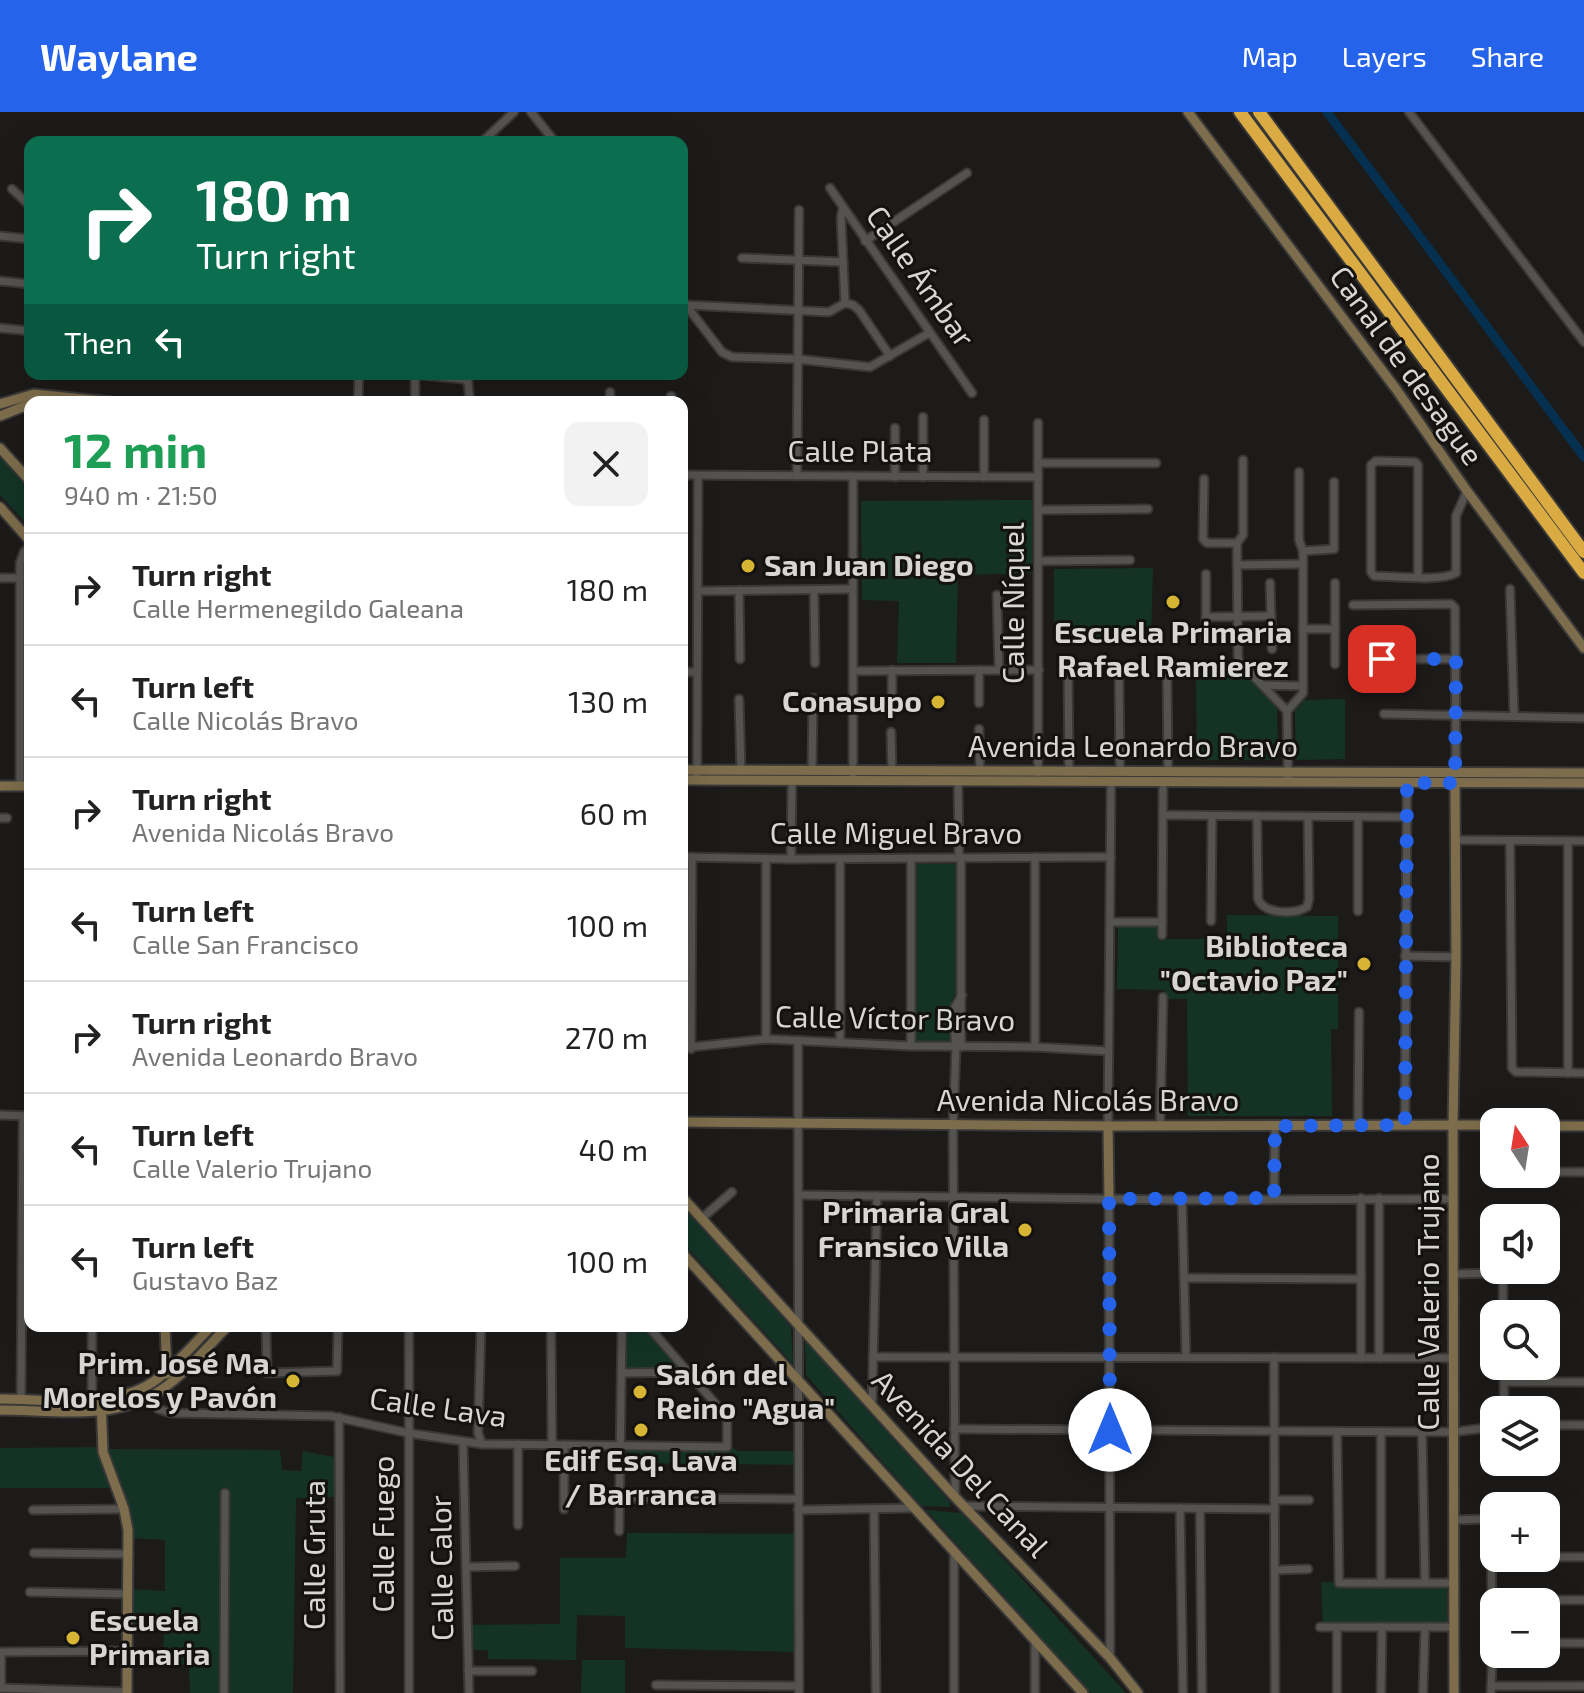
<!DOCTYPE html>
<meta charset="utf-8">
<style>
:root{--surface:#fff;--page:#f2f2f2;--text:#222;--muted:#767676;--line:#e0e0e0;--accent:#2563eb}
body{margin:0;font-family:"Exo 2",sans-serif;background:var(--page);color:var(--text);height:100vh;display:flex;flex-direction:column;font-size:30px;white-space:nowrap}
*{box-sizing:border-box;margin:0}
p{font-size:26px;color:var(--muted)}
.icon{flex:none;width:44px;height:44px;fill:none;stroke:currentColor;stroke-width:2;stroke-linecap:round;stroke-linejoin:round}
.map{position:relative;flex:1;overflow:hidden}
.details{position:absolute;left:24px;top:284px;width:664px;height:936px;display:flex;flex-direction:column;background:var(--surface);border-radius:16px;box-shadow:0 8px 32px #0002}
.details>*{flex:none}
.hud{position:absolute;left:24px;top:24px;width:664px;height:244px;border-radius:16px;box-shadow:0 8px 32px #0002;background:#0b6e4f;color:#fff;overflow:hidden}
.needle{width:52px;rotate:348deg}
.fabs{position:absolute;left:1480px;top:996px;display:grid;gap:16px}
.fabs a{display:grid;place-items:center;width:80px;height:80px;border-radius:16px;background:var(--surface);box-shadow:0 8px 32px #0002;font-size:40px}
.pin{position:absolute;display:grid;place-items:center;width:68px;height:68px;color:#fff;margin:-34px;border-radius:16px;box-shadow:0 4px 12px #0006}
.me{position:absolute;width:88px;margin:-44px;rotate:0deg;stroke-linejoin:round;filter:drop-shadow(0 0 6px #0008)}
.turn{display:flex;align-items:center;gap:28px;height:168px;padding:0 40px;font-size:36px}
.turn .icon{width:104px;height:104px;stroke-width:2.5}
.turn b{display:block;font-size:56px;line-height:68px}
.then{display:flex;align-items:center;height:76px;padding:0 40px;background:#0003;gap:16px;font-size:30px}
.round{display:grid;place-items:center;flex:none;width:84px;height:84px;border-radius:16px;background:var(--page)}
.head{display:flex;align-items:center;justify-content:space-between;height:136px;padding:0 40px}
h1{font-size:48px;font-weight:700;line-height:60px;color:#1e9e55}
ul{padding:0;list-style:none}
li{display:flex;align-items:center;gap:24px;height:112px;padding:0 40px;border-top:2px solid var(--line)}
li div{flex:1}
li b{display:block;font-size:30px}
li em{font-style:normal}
header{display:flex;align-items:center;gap:48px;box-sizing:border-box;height:112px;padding:0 40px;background:var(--accent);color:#fff}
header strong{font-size:38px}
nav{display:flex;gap:44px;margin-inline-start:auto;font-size:28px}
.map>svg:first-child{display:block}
.green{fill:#143326}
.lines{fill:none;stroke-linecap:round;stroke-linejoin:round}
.canal{stroke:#05304f;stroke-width:9}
.street-casing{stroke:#393837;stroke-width:11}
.secondary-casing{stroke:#393837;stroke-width:13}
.highway-casing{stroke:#393837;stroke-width:16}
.street{stroke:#555350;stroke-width:7}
.secondary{stroke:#7d6d4c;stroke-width:9}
.highway{stroke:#daab42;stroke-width:12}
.route{stroke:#2563eb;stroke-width:14;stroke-dasharray:0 25.2}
.poi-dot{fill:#d6b534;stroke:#141210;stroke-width:3}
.labels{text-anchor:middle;stroke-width:6;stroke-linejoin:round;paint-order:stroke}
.street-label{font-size:30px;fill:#d7d6d4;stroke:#141210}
.poi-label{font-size:30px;font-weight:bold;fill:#d7d6d4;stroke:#141210;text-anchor:end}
</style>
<header>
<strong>Waylane</strong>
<nav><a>Map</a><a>Layers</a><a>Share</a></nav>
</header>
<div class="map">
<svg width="1584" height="1581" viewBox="0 0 1584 1581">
<rect width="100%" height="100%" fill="#1d1b19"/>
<g class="green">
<path d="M0,343L30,377V416L0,383Z"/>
<path d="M1032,388V461L958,463L956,551H897L899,489L862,488L861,389Z"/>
<path d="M1153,456L1151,525L1054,526V457Z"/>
<path d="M1238,554L1277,594L1278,648H1197L1196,558Z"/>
<path d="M1345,587V647L1296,648L1295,599L1305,588Z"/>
<path d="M914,752H956L957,878L952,888L951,932H913Z"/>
<path d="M1227,803L1338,804V917H1331L1332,1004H1188L1187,887H1166L1165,878L1117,877L1118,814L1162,815V827H1227Z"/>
<path d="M682,1094L791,1215L793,1252L682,1130Z"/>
<path d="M622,1214H648L689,1260L621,1261Z"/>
<path d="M805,1229L950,1390V1395L921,1394L806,1263Z"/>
<path d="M627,1333H730L737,1339H798V1353L627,1351Z"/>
<path d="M106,1335L107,1337L280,1338L282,1358L301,1359L303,1339L334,1345L336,1385L296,1386L293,1581H190L189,1553L163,1552L164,1516L129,1515L130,1477L165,1479V1428L130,1426L116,1376H0V1336Z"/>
<path d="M926,1398L962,1401L1126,1581H1091Z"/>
<path d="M627,1421L798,1422L794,1540L625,1536V1504L577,1503L576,1548L488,1547V1538H471L470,1513L560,1512V1446H626Z"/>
<path d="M1321,1470L1447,1474V1511L1323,1512Z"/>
<path d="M582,1548H625V1581H581Z"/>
</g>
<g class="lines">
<path class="canal" d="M1327,0L1584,345"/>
<defs>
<g id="street">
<path d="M531,0L555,30"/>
<path d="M1409,0L1584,230"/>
<path d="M482,30L514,0"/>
<path d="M830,76L972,281"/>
<path d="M12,77L30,94"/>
<path d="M843,96L841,106L845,191"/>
<path d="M0,124L30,127"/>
<path d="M865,129L967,61"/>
<path d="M742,146L843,150"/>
<path d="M0,169L30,172"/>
<path d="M682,188L722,240L732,245L797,247L870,255L929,221"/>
<path d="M845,191L853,193L859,198L890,244"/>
<path d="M686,193L829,200L845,191"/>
<path d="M0,216L30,219"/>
<path d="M413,262L463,267L468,270L470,290"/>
<path d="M610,280V290"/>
<path d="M671,284V290"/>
<path d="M358,290L359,262"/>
<path d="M415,290V262"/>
<path d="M895,316V365"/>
<path d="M1243,348V423L1237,431L1238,544L1239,549L1287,599L1288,665"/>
<path d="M1038,351H1156"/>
<path d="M682,363L1038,365"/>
<path d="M797,364L799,98"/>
<path d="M853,365V663"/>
<path d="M923,365V305"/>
<path d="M984,365V308"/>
<path d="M1204,367L1203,427L1207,431H1237"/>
<path d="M1038,398L1148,397"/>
<path d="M1303,439L1334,437V370"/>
<path d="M1039,449L1130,448"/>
<path d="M1237,453L1303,452"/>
<path d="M1206,462V529"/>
<path d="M1418,465V353L1415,350L1376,349L1371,353V460L1374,464C1394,464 1439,470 1456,461V404L1467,379"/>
<path d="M0,466H20"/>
<path d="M1270,471L1272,537"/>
<path d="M1335,471V552"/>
<path d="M1510,477L1514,603"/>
<path d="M739,478L740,547"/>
<path d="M814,478L815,551"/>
<path d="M698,479L852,477"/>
<path d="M997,483L999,558"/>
<path d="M1353,493L1451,492L1455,496L1456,662"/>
<path d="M1206,505L1271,504"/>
<path d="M1303,517H1335"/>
<path d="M1357,547H1456"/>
<path d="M1068,554L1069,660"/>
<path d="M979,558V591"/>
<path d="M1167,558L1168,660"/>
<path d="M854,559L1039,558"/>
<path d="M682,560H696"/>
<path d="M1119,563L1120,660"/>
<path d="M1262,573L1303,574"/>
<path d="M739,587L741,659"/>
<path d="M892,591V558"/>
<path d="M1287,599L1303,581V439L1299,428V360"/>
<path d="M1384,602L1584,606"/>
<path d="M979,617L980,660"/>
<path d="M891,620L892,659"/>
<path d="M812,659L813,586"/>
<path d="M1038,661V311"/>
<path d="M697,662L698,364"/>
<path d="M958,670L959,746"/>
<path d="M20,674V451L24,440L30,434"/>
<path d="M1163,703L1407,705"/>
<path d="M1257,704L1258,787C1264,802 1293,803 1307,795L1309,787L1308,705"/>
<path d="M0,706H7"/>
<path d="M1456,728L1584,729"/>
<path d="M1510,729L1512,956L1516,960L1584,961"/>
<path d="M682,745L791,747L1111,745"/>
<path d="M1035,745V935"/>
<path d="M961,746V935"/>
<path d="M766,747V927"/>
<path d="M791,747L792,669"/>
<path d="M1358,799V705"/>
<path d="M1211,809L1212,704"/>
<path d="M1110,810H1162"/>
<path d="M1162,823L1163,670"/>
<path d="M1405,844L1456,845"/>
<path d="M798,928L799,1581"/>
<path d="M840,930V747"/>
<path d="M911,934V746"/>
<path d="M955,935V895L962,883"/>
<path d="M682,936L766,927L911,934L1035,935L1108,939"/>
<path d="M691,937L692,745"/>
<path d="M1568,961V729"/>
<path d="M0,1003L30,1004"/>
<path d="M1358,1013L1359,900"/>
<path d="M1405,1013L1407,671"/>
<path d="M1108,1014L1111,670"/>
<path d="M1160,1014L1163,885"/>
<path d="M1546,1060H1584"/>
<path d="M799,1083L1182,1088L1453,1087"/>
<path d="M1274,1086L1275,1014"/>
<path d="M1379,1086V1246"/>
<path d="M1109,1087L1110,1546"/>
<path d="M1182,1088L1186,1245"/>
<path d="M701,1107L732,1080"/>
<path d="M1453,1162L1499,1161L1503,1164V1202"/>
<path d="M1184,1166L1361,1167"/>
<path d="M266,1214L267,1261L337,1259L338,1214"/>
<path d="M481,1214L478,1321L482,1332"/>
<path d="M551,1214L552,1333"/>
<path d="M873,1245L1453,1246"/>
<path d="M1274,1245L1275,1581"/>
<path d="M1361,1246V1086"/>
<path d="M1504,1254V1298"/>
<path d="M621,1261L689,1260"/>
<path d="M1504,1270H1584"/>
<path d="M150,1285L158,1297L171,1301L331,1304L408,1321L482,1332L727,1335V1305L648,1214"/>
<path d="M21,1287L23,1004"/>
<path d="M92,1287V1214"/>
<path d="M872,1294L877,1084"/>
<path d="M339,1305L340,1581"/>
<path d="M1546,1313H1584"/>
<path d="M954,1317L1453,1320L1494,1315"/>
<path d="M1337,1320L1339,1471H1453"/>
<path d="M1381,1320V1471"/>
<path d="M1422,1320L1425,1471"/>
<path d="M463,1330L469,1581"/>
<path d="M518,1332V1413"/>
<path d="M955,1384L953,1013L956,935"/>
<path d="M633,1386L798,1387"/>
<path d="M1274,1388H1309"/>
<path d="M964,1394L1275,1397"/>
<path d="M1180,1396L1183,1581"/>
<path d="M564,1397V1333"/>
<path d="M874,1397L876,1581"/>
<path d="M1200,1397L1202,1581"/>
<path d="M33,1398L124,1397"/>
<path d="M798,1398L914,1396"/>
<path d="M1454,1408L1488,1407L1491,1411L1492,1507L1494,1513"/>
<path d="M619,1419L622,1214"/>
<path d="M34,1441L129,1442"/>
<path d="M1546,1445H1584"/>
<path d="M467,1455L515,1454"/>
<path d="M1275,1458L1308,1457"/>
<path d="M30,1480L128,1482"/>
<path d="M1492,1488H1584"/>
<path d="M1320,1515H1453"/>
<path d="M1546,1531H1584"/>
<path d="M468,1559H532"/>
<path d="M656,1573L799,1574"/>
<path d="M1491,1574H1584"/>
<path d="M127,1580L1,1576V1540L128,1539"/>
<path d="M224,1581L225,1381"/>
<path d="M409,1581V1214"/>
<path d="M954,1581V1439"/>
<path d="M1035,1581V1529"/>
<path d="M1337,1581V1515"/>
<path d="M1381,1581L1382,1515"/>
<path d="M1423,1581L1425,1515"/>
<path d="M1491,1581L1492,1553L1499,1542"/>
</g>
<g id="secondary">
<path d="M1188,0L1396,277L1467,379L1584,536"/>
<path d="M0,292L34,282L112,290"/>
<path d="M0,304L30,292"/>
<path d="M0,336L30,369"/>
<path d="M0,395L30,429"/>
<path d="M682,658L1584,661"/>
<path d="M682,668L1584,671"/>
<path d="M0,674H30"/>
<path d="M682,1010L1108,1014L1494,1013"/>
<path d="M1108,1014L1109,1087"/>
<path d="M1546,1014H1584"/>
<path d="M682,1085L955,1385L1110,1546L1138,1581"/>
<path d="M682,1141L1083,1581"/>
<path d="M165,1214L167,1262"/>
<path d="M0,1287C48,1287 111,1298 153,1270C175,1255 193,1232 212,1214"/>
<path d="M101,1287L103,1340L124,1397L128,1418L127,1581"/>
<path d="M0,1298C48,1298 105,1308 149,1285C179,1270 204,1238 228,1214"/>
<path d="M1454,1581L1453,1013L1456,845L1455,671"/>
</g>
<g id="highway">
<path d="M1240,0L1584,461"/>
<path d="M1259,0L1584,440"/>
</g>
</defs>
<use href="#street" class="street-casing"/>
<use href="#secondary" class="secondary-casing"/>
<use href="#highway" class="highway-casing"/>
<use href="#street" class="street"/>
<use href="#secondary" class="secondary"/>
<use href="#highway" class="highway"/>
</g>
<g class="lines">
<path class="route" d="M1110,1318L1109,1087L1274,1086L1275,1014L1405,1013L1407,671H1455L1456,547H1382"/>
</g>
<g class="poi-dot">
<circle cx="748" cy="454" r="8"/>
<circle cx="1173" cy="490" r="8"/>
<circle cx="938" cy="590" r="8"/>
<circle cx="1364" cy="852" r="8"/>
<circle cx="1025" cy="1118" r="8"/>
<circle cx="293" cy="1269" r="8"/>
<circle cx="640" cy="1280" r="8"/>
<circle cx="641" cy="1318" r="8"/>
<circle cx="73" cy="1526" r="8"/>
</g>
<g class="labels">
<g class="street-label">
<text transform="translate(920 165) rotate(55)" y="10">Calle Ámbar</text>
<text transform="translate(1406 254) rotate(54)" y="10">Canal de desague</text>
<text x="860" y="350">Calle Plata</text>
<text transform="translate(1014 491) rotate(-90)" y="10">Calle Níquel</text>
<text x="1133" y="645">Avenida Leonardo Bravo</text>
<text x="896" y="732">Calle Miguel Bravo</text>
<text transform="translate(895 907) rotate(1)" y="10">Calle Víctor Bravo</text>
<text x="1088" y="999">Avenida Nicolás Bravo</text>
<text transform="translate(1429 1180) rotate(-90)" y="10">Calle Valerio Trujano</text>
<text transform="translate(438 1296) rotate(8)" y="10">Calle Lava</text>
<text transform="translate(960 1352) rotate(47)" y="10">Avenida Del Canal</text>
<text transform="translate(384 1422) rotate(-90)" y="10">Calle Fuego</text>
<text transform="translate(315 1443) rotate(-90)" y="10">Calle Gruta</text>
<text transform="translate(442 1456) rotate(-91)" y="10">Calle Calor</text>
</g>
<g class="poi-label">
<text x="764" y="464" text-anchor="start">San Juan Diego</text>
<text x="1173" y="531" text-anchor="middle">Escuela Primaria<tspan x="1173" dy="34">Rafael Ramierez</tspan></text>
<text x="922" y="600">Conasupo</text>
<text x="1348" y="845">Biblioteca<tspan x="1348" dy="34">"Octavio Paz"</tspan></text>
<text x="1009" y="1111">Primaria Gral<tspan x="1009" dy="34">Fransico Villa</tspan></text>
<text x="277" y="1262">Prim. José Ma.<tspan x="277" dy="34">Morelos y Pavón</tspan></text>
<text x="656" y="1273" text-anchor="start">Salón del<tspan x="656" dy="34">Reino "Agua"</tspan></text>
<text x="641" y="1359" text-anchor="middle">Edif Esq. Lava<tspan x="641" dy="34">/ Barranca</tspan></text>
<text x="89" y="1519" text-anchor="start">Escuela<tspan x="89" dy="34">Primaria</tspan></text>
</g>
</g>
</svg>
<div class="fabs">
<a><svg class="needle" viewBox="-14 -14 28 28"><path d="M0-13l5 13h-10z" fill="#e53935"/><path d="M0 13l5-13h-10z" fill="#767676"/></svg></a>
<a><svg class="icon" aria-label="sound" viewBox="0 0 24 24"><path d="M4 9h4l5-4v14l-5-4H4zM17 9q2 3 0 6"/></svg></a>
<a><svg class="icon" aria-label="search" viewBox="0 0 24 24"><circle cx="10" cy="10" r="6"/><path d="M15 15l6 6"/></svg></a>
<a><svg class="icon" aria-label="layers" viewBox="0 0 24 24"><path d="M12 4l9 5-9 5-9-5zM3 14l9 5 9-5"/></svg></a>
<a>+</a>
<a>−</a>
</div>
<div class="pin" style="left:1382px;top:547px;background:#d93025"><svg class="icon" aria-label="arrive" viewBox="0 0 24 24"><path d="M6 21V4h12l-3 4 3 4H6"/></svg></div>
<svg class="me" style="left:1110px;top:1318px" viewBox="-20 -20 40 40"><circle r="19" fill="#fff"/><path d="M0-13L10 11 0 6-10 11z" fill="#2563eb"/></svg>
<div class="hud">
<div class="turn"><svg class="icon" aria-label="right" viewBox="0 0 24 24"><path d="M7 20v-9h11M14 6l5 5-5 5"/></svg><div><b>180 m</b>Turn right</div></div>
<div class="then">Then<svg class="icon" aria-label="left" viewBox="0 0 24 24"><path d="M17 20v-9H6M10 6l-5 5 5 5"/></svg></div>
</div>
<section class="details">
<div class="head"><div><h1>12 min</h1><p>940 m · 21:50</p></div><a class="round"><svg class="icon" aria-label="close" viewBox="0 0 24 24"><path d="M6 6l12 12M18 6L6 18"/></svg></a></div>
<ul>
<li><svg class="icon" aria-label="right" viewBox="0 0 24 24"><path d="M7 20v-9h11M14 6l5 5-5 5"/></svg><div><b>Turn right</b><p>Calle Hermenegildo Galeana</p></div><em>180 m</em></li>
<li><svg class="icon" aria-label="left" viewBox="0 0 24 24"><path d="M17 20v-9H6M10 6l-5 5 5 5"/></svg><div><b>Turn left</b><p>Calle Nicolás Bravo</p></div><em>130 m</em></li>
<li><svg class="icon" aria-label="right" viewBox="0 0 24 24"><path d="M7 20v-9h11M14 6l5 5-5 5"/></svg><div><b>Turn right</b><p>Avenida Nicolás Bravo</p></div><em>60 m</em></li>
<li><svg class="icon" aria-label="left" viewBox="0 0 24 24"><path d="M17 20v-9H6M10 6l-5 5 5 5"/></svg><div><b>Turn left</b><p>Calle San Francisco</p></div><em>100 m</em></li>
<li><svg class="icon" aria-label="right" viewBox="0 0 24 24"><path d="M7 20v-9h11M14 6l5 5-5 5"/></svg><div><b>Turn right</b><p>Avenida Leonardo Bravo</p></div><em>270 m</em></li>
<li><svg class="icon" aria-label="left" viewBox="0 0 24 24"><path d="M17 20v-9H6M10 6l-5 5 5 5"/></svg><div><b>Turn left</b><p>Calle Valerio Trujano</p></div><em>40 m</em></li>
<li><svg class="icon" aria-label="left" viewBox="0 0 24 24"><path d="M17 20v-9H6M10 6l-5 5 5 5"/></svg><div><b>Turn left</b><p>Gustavo Baz</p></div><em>100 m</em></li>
</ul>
</section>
</div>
